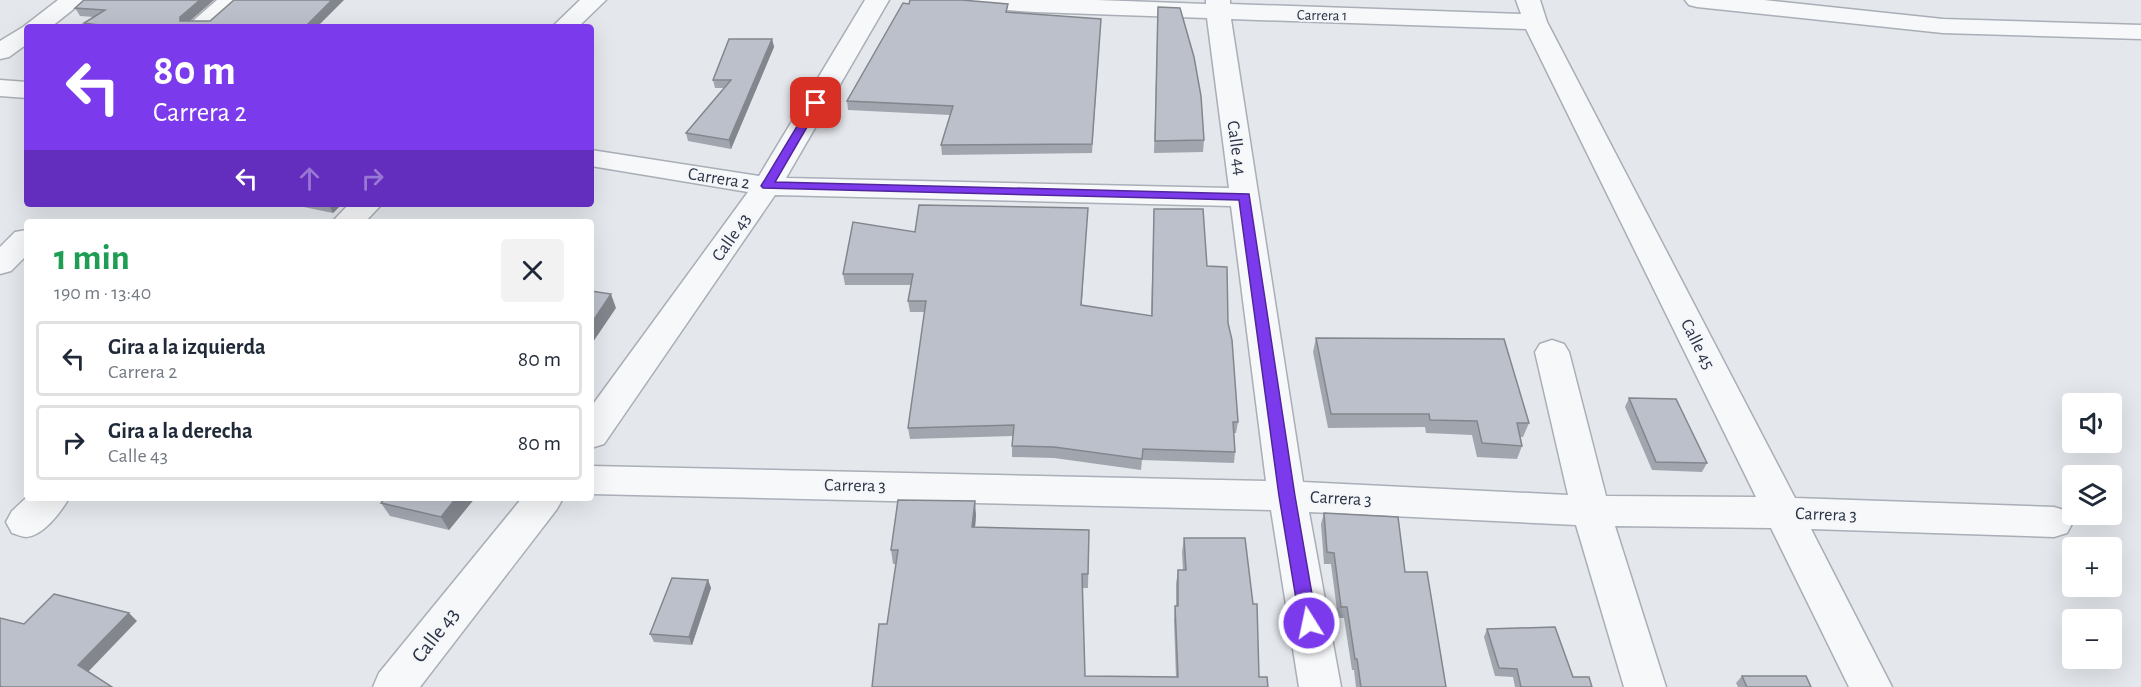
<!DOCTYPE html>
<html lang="es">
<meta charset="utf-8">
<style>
:root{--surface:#fff;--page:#f2f2f3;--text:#1f2937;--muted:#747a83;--line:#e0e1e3}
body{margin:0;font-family:"Alegreya Sans",sans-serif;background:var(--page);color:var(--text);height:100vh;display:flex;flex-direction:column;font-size:22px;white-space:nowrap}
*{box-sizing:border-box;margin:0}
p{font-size:20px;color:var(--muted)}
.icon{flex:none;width:33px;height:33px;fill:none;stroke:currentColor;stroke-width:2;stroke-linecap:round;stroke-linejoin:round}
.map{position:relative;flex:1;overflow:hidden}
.sheet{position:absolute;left:24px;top:219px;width:570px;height:282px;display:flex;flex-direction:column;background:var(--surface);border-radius:6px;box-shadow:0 6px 24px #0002}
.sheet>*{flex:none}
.guide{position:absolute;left:24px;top:24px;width:570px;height:183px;border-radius:6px;box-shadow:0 6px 24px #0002;background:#7c3aed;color:#fff;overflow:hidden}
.fabs{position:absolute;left:2062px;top:393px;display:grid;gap:12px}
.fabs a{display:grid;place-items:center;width:60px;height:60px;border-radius:6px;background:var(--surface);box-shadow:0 6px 24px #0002;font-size:30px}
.pin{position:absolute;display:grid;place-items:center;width:51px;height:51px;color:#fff;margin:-26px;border-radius:12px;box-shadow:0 3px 9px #0006}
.me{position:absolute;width:66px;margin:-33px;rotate:350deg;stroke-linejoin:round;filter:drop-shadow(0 0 4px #0008)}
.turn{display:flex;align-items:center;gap:21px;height:126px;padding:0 30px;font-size:27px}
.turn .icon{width:78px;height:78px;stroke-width:2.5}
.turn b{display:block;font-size:42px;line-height:51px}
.lanes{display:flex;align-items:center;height:57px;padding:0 30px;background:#0003;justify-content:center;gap:30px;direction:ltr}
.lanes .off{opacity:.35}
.round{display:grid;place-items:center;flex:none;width:63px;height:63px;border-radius:6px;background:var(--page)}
.overview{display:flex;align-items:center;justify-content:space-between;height:102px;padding:0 30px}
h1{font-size:36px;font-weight:700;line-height:45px;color:#1e9e55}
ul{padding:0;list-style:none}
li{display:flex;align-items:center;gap:18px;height:75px;margin:0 12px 9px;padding:0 18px;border:3px solid var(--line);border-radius:6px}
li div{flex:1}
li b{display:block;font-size:22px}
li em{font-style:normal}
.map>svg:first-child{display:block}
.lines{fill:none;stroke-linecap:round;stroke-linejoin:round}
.street-casing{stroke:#a9aeb7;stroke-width:3}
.street{fill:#f7f8fa;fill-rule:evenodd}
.wall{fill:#a1a5ae}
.shaded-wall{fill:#83868d}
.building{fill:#bbc0ca;stroke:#83868d;stroke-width:1.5}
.route{fill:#7c3aed;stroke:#51269a;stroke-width:1.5}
.labels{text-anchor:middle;stroke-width:4.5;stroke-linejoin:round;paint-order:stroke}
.far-street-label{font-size:15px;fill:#2b3445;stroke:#f4f6f9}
.street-label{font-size:18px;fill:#2b3445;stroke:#f4f6f9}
.near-street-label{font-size:21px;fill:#2b3445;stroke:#f4f6f9}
</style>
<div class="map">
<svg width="2141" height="687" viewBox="0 0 2141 687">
<rect width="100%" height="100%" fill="#e4e7ec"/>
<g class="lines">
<defs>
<g id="street">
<path d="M58,0H85L51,27H27V44L9,57L0,59V41L23,27Z"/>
<path d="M217,0H243L213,27H186Z"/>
<path d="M580,0H606L578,27H552Z"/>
<path d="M865,0H889L786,178L1229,188L1207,18L1035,12L965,7L957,5L953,0H1097L1206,4V0H1230V4L1521,14L1516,0H1540L1547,22L1795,498L2054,507L2067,511L2073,522L2067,533L2054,537L1811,529L1892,687H1849L1771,528L1615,526L1666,687H1624L1576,525L1309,512L1341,687H1299L1271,510L591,494V466L1266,481L1231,206L775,195L604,444L591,448V407L748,192L591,166V150L759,176ZM1231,19L1526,29L1756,497L1606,496L1569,352L1564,344L1552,340L1540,344L1535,352L1568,495L1303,482Z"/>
<path d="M1685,0H1764L1943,19L2141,25V39L1943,33L1697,7L1689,5Z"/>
<path d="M0,80L27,82V98L0,96Z"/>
<path d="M349,204H382L365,222H332Z"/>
<path d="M27,230V255L11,271L0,274V247L15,232Z"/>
<path d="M27,497V498H69C61,512 43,536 26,537C22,537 16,534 12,533L6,522L12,511Z"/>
<path d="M522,498H563L557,509L420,687H373L379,673Z"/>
</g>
</defs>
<use href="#street" class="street-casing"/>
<use href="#street" class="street"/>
</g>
<g class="wall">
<path d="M214,0L190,21L317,27H86L84,23L94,17L80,16L75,8Z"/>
<path d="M1158,7L1204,140L1203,152L1154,153Z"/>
<path d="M1009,12L1101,19L1092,153L942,155L941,145L950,115L848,110L847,101Z"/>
<path d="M772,39L774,47L731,149L688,141L686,133L725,88H715L713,80Z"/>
<path d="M289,204H342L333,213Z"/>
<path d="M1154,209L1207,266L1228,323L1238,422L1236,433H1234L1235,452L1234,463L1142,460L1141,470L1054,458L1012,457V446L1013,436L910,439L908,428L925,312H910L908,301L911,285H845L843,274L915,232L1087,219L1081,305L1151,316Z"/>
<path d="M1316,338L1529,423L1523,437H1520L1522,446L1517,459L1477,457L1472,435L1426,433L1425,427L1328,428L1313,352Z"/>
<path d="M1629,398L1707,463L1702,472L1652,470L1625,407Z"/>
<path d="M385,498H475L449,530L390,516L381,503Z"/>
<path d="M1324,513L1405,572L1446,687H1356L1354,670H1352L1344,618H1338L1331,564H1324L1321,524Z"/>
<path d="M976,515L975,527L1089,530L1088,588H1082L1085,676L1176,677L1174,620L1175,606H1176V584L1178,570H1183L1182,552L1184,538L1259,677L872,687L887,624L896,564H893L891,550Z"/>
<path d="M708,580L711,588L692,645L654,642L650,634Z"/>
<path d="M1487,629L1573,677L1592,687H1515L1513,677L1495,676L1484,637Z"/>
<path d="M1742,676L1811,687H1738L1736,683Z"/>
</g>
<g class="shaded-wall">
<path d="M200,0H214L185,25L180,21V17Z"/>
<path d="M332,0H344L317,27H305Z"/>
<path d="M772,39L774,47L731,149L729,140Z"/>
<path d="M329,204H342L333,213L329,205Z"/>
<path d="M1088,208L1087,219L1081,316V305Z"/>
<path d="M611,294L616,308L591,345V324Z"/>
<path d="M456,498H475L449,530L441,517Z"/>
<path d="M975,501L976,515L974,541L972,527Z"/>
<path d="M708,580L711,588L692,645L689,637Z"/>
<path d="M129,613L137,621L87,673L78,665Z"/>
</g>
<g class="building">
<path d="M84,0H200L180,17V21H210L234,0H332L305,27H113L84,23L105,10L75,8Z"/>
<path d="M910,0H962L1008,4L1006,12L1101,19L1092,144L941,145L953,106L847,101L903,3L909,4Z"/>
<path d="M1158,7L1180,8L1194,57L1201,96L1204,140L1155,141Z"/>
<path d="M729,39H772L729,140L686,133L731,80H713Z"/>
<path d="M919,205L1088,208L1081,305L1152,316L1154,209H1203L1207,266L1227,267L1228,323L1232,340L1238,422H1233L1235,452L1143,449L1142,459L1054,447L1012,446L1014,425L908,428L926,301H908L913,274H843L853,222L915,232Z"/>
<path d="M591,291L611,294L591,324Z"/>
<path d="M1316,338L1504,339L1529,423H1517L1522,446L1482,443L1477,421L1430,420L1429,414H1331Z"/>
<path d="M1629,398L1676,399L1707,463L1656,462Z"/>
<path d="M385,498H456L441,517L381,503Z"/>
<path d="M898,500L975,501L972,527L1089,530L1088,574H1082L1085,676L1178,677L1175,606H1178V570H1186L1184,538H1245L1253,604H1257L1259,677H1267L1268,687H872L879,624H887L898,550H891Z"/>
<path d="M1324,513L1398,517L1405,572H1427L1446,687H1361L1357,659H1355L1347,607H1341L1334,553L1327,552Z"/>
<path d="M672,578L708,580L689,637L650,634Z"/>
<path d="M54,594L129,613L78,665L112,687H2L0,686V618L24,624Z"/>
<path d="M1555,627L1573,677H1589L1592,687H1521L1517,669L1499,668L1487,629Z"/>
<path d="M1742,676H1806L1811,687H1747Z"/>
</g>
<path class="route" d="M816,100L821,103L775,182L1249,194L1295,496L1317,623L1315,628L1309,631L1303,628L1300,623L1279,496L1239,200L763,188L761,186L811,103Z"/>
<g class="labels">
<g class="far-street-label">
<text transform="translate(1322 15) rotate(1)" y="5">Carrera 1</text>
</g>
<g class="street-label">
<text transform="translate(1237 148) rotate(82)" y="6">Calle 44</text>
<text transform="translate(719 178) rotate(9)" y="6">Carrera 2</text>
<text transform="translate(731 237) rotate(-55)" y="6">Calle 43</text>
<text transform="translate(1698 344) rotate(63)" y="6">Calle 45</text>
<text transform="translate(855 485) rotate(1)" y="6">Carrera 3</text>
<text transform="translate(1341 498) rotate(3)" y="6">Carrera 3</text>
<text transform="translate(1826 514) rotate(2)" y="6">Carrera 3</text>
</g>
<g class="near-street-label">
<text transform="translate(435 635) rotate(-52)" y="7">Calle 43</text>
</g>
</g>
</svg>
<div class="fabs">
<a><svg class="icon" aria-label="sound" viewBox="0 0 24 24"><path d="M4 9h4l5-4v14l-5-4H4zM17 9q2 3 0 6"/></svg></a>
<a><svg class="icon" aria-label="layers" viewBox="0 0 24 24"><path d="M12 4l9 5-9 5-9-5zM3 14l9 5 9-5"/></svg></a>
<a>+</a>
<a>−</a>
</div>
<div class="pin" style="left:816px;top:103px;background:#d93025"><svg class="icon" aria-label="arrive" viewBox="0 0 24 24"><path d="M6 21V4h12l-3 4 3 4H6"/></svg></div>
<svg class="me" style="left:1309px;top:623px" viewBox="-20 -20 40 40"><circle r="17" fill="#7c3aed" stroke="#fff" stroke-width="3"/><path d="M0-11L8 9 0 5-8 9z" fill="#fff"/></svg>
<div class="guide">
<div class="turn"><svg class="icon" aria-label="left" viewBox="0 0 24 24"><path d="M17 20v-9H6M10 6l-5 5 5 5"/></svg><div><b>80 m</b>Carrera 2</div></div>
<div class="lanes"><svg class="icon" aria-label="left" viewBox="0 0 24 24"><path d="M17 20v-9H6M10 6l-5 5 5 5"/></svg><svg class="icon off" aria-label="ahead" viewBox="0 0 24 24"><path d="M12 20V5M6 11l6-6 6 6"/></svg><svg class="icon off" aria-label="right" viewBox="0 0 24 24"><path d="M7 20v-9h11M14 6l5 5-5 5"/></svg></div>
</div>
<section class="sheet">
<div class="overview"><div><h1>1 min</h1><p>190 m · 13:40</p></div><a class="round"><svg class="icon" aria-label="close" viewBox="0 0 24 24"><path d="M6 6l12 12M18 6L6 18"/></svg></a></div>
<ul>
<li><svg class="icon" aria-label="left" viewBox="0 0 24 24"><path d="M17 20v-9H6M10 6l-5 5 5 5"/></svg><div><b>Gira a la izquierda</b><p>Carrera 2</p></div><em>80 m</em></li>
<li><svg class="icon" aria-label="right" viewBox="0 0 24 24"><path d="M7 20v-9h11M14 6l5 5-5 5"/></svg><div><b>Gira a la derecha</b><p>Calle 43</p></div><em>80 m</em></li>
</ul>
</section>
</div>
